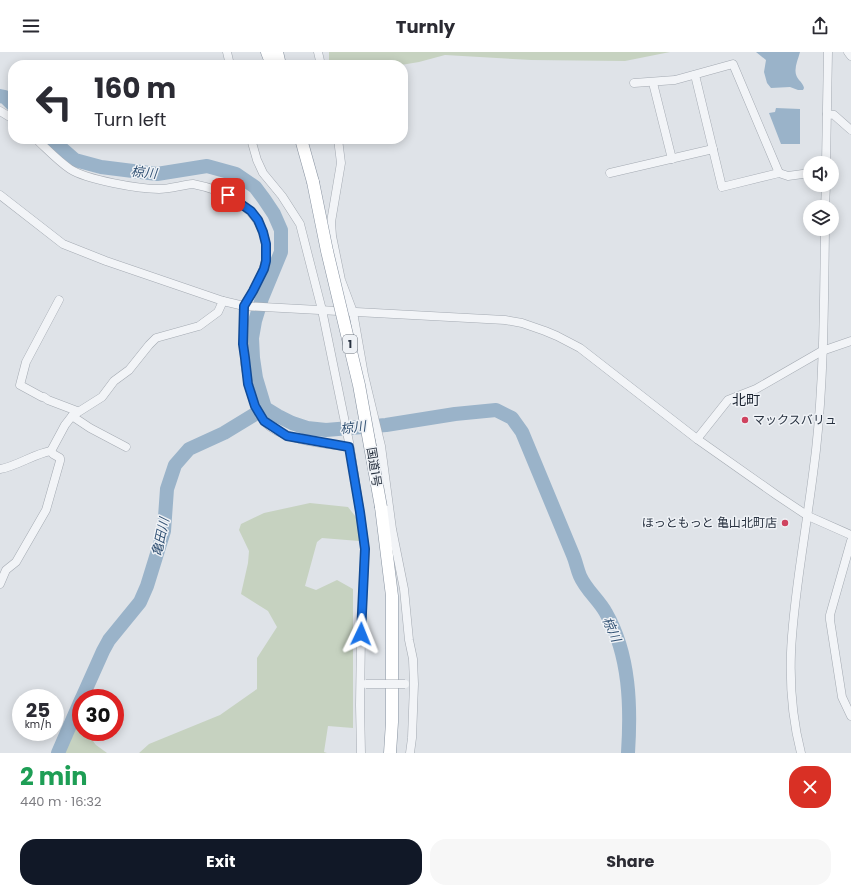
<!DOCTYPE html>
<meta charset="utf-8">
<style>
:root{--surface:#fff;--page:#f7f7f7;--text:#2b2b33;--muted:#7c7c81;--accent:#111827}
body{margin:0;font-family:Poppins,"Noto Sans JP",sans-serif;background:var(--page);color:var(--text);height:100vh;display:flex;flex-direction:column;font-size:15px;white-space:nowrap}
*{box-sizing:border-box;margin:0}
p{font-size:13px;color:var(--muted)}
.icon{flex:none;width:22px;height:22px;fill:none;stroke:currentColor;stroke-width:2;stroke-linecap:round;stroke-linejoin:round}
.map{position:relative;height:701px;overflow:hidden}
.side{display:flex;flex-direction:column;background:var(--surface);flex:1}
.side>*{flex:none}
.top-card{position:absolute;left:8px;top:8px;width:400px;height:84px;border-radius:16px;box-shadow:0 2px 10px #0003;background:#fff;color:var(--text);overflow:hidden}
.tools{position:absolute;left:803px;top:104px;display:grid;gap:8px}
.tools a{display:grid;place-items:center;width:36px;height:36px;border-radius:50%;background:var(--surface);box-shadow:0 2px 10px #0003;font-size:20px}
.speed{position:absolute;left:12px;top:637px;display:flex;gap:8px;font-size:20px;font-weight:700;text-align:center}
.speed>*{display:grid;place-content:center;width:52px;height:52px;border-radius:50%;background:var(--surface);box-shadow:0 2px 10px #0003;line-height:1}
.speed small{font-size:10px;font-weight:400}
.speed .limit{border:6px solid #d22;background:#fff;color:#111}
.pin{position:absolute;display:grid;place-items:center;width:34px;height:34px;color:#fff;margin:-17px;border-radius:8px;box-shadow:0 2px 6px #0006}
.me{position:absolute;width:44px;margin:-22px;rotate:2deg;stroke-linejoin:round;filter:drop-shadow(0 0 3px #0008)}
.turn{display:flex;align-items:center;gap:14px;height:84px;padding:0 20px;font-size:18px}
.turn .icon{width:52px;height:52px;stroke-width:2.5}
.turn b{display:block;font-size:28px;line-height:34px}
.round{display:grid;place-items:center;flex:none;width:42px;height:42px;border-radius:16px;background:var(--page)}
.headline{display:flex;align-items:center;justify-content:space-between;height:68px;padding:0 20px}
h1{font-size:24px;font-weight:700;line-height:30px;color:#1e9e55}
.cta{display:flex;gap:8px;margin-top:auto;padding:8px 20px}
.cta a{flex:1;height:46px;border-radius:16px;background:var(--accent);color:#fff;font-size:16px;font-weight:700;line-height:46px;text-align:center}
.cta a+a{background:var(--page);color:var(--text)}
header{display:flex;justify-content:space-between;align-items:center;height:52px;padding:0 20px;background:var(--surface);font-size:18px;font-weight:700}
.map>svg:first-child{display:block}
.green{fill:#c6d2c0}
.water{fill:#9ab3c9}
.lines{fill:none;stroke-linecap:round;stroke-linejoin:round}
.river{stroke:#9ab3c9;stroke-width:14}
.minor-casing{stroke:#a4aab2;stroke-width:9}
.highway-casing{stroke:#86919f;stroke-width:13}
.minor{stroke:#f2f4f7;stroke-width:8}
.highway{stroke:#fff;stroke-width:12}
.minor-bridge-casing{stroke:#a4aab2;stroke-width:9;stroke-linecap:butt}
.highway-bridge-casing{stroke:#86919f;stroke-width:13;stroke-linecap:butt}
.minor-bridge{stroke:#f2f4f7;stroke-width:8}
.highway-bridge{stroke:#fff;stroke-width:12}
.route-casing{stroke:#114b97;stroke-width:10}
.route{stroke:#1a73e8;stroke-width:7}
.poi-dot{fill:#cf435f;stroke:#eff2f6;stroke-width:1.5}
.labels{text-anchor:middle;stroke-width:3;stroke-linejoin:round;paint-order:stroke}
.shield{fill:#eff2f6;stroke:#646c77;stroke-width:1}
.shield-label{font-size:11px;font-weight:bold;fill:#283240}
.poi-label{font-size:12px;fill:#283240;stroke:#eff2f6;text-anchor:start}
.street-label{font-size:12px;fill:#283240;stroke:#eff2f6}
.water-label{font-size:13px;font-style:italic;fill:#325274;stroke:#eff2f6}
.quarter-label{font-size:14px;fill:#1a2330;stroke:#eff2f6}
</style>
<header><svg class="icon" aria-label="menu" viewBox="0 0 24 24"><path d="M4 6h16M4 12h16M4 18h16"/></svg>Turnly<svg class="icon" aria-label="share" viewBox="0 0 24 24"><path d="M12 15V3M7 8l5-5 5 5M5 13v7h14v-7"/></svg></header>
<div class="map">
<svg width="851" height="701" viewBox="0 0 851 701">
<rect width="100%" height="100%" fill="#dfe3e8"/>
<g class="green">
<path d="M329,0H670L625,9L531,8L445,3L419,10L401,13H329Z"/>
<path d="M310,451L348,455L359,469V489L322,486L317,490L305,534L316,538L337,528L353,537V676L328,674L324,700L327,701H139L149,692L220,663L257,637V606L277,575L268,559L241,542L248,511L249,499L239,478L241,472L264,461Z"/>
<path d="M77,668L81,673V680H86L96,693L107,701H62Z"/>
</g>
<g class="water">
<path d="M756,0H800C798,8 793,17 797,25C800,30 803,31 804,36L803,38H798L790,35L771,36L767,31L764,20L766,8Z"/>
<path d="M776,56L800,57V92H781L769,61L775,60Z"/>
</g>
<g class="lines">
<g class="river">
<path d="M0,44L5,45L13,53"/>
<path d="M51,87L75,108L101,115L157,122L207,114L236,122L255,135L264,147L274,162L281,178V200L262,246L255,269L252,286L253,306L256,326L265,356L278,364L292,371L307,376L326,378L386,373L455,362L496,358L512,366L522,380L573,503C576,510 577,517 580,524C586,538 599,548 606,561C630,603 631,655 628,701"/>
<path d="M82,646L103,599L109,588L140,550L147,534L164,479L167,437L175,413L189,397L224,381L265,356"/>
<path d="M58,701L81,648"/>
</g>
<defs>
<g id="minor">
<path d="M227,0L230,13"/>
<path d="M318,0L321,13"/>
<path d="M848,0L851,4"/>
<path d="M695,23L722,135L779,121L788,124L810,121"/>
<path d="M634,31L675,28L733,12L779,121"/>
<path d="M653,31L672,107"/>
<path d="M0,59L13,67"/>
<path d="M827,62L834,63L851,78"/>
<path d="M36,87C47,97 58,109 70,117C87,128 139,137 159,137C170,137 182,133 193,132C224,138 257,153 265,187C266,194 267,204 265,211C263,221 258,230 253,239C251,244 245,249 244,255C243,259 244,265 244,270C243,284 244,298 245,312C248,331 252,353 264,369C279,388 326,392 349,395"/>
<path d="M251,87L257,108L263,121L282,144L300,172L322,258L349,390L360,460L365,497L361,582L360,653L361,701"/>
<path d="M338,87L341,111L331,170L332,184L341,228L353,260L364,323L381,394L392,477L404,537L409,588L413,607L414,632L412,686L410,701"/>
<path d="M826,111L828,0"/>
<path d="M610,121L713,97"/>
<path d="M0,143L63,192L106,209L223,249L244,254L505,268L522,271L545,279L557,284L580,296L697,387L778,444L808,464L851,483"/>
<path d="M825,155L826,133"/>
<path d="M59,248L26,310L20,333L42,345H44L48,348L77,359"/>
<path d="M72,364L90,376L126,395"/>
<path d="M697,387L728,348L756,337L822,299L851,289"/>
<path d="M51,399L65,373L72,364L102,345L114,329L129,318L149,293L156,286L199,274L218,260L223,249"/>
<path d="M0,417C18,414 33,402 51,399"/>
<path d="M851,489L830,563V568L842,645L851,664"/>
<path d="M0,532L6,518L16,510L46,458L60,409V406L53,402L51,399"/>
<path d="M801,701C783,631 792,570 802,500C807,466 812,432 816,398C824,325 824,250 825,177"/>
</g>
<g id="highway">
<path d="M267,0L272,13"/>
<path d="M277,0L280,13"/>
<path d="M301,87L313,130"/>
<path d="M381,455L392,544V670L390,701"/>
</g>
</defs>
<use href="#minor" class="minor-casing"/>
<use href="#highway" class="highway-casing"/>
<use href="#minor" class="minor"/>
<use href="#highway" class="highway"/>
<defs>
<path id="minor-bridge" d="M366,632H405"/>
<path id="highway-bridge" d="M313,130L327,199L359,333L381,455"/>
</defs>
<use href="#minor-bridge" class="minor-bridge-casing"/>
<use href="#highway-bridge" class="highway-bridge-casing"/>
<use href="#minor-bridge" class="minor-bridge"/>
<use href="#highway-bridge" class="highway-bridge"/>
</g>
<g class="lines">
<defs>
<path id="route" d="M228,143L251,159L258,168L263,180L266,192V209L264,217L253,239L244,254L243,292L245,306L248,332L255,354L264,369L287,384L349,395L360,460L365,497L361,582"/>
</defs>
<use href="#route" class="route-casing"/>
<use href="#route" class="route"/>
</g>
<g class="poi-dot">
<circle cx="745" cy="368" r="4"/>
<circle cx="785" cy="471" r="4"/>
</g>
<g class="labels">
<rect class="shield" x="343" y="283" width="14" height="18" rx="3"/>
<g class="shield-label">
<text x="350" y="296">1</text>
</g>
<g class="poi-label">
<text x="753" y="372">マックスバリュ</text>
<text x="777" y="475" text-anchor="end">ほっともっと 亀山北町店</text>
</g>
<g class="street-label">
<text transform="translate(374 415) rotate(81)" y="4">国道1号</text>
</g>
<g class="water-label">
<text transform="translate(144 120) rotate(5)" y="5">椋川</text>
<text transform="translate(353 375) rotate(-7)" y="5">椋川</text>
<text transform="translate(160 485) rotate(-78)" y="5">亀田川</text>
<text transform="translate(612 577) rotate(66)" y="5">椋川</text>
</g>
<g class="quarter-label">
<text x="746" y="353">北町</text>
</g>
</g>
</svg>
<div class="tools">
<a><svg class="icon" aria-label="sound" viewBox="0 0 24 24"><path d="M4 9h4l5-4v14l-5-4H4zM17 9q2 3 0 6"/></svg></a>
<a><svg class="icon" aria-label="layers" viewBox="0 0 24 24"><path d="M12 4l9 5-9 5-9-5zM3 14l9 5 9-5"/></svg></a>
</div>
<div class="speed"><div>25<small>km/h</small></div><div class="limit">30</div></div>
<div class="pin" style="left:228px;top:143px;background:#d93025"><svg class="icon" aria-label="arrive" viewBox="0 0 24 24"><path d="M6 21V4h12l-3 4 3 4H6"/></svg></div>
<svg class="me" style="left:361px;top:582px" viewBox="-20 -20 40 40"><path d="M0-17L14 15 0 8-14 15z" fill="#1a73e8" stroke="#fff" stroke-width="4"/></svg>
<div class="top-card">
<div class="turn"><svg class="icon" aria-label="left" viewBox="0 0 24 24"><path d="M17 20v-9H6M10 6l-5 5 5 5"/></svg><div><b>160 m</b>Turn left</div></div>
</div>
</div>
<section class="side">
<div class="headline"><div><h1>2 min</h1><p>440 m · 16:32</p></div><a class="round" style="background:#d93025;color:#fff"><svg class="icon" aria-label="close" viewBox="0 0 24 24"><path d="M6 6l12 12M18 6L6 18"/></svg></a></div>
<div class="cta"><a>Exit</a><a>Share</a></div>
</section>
